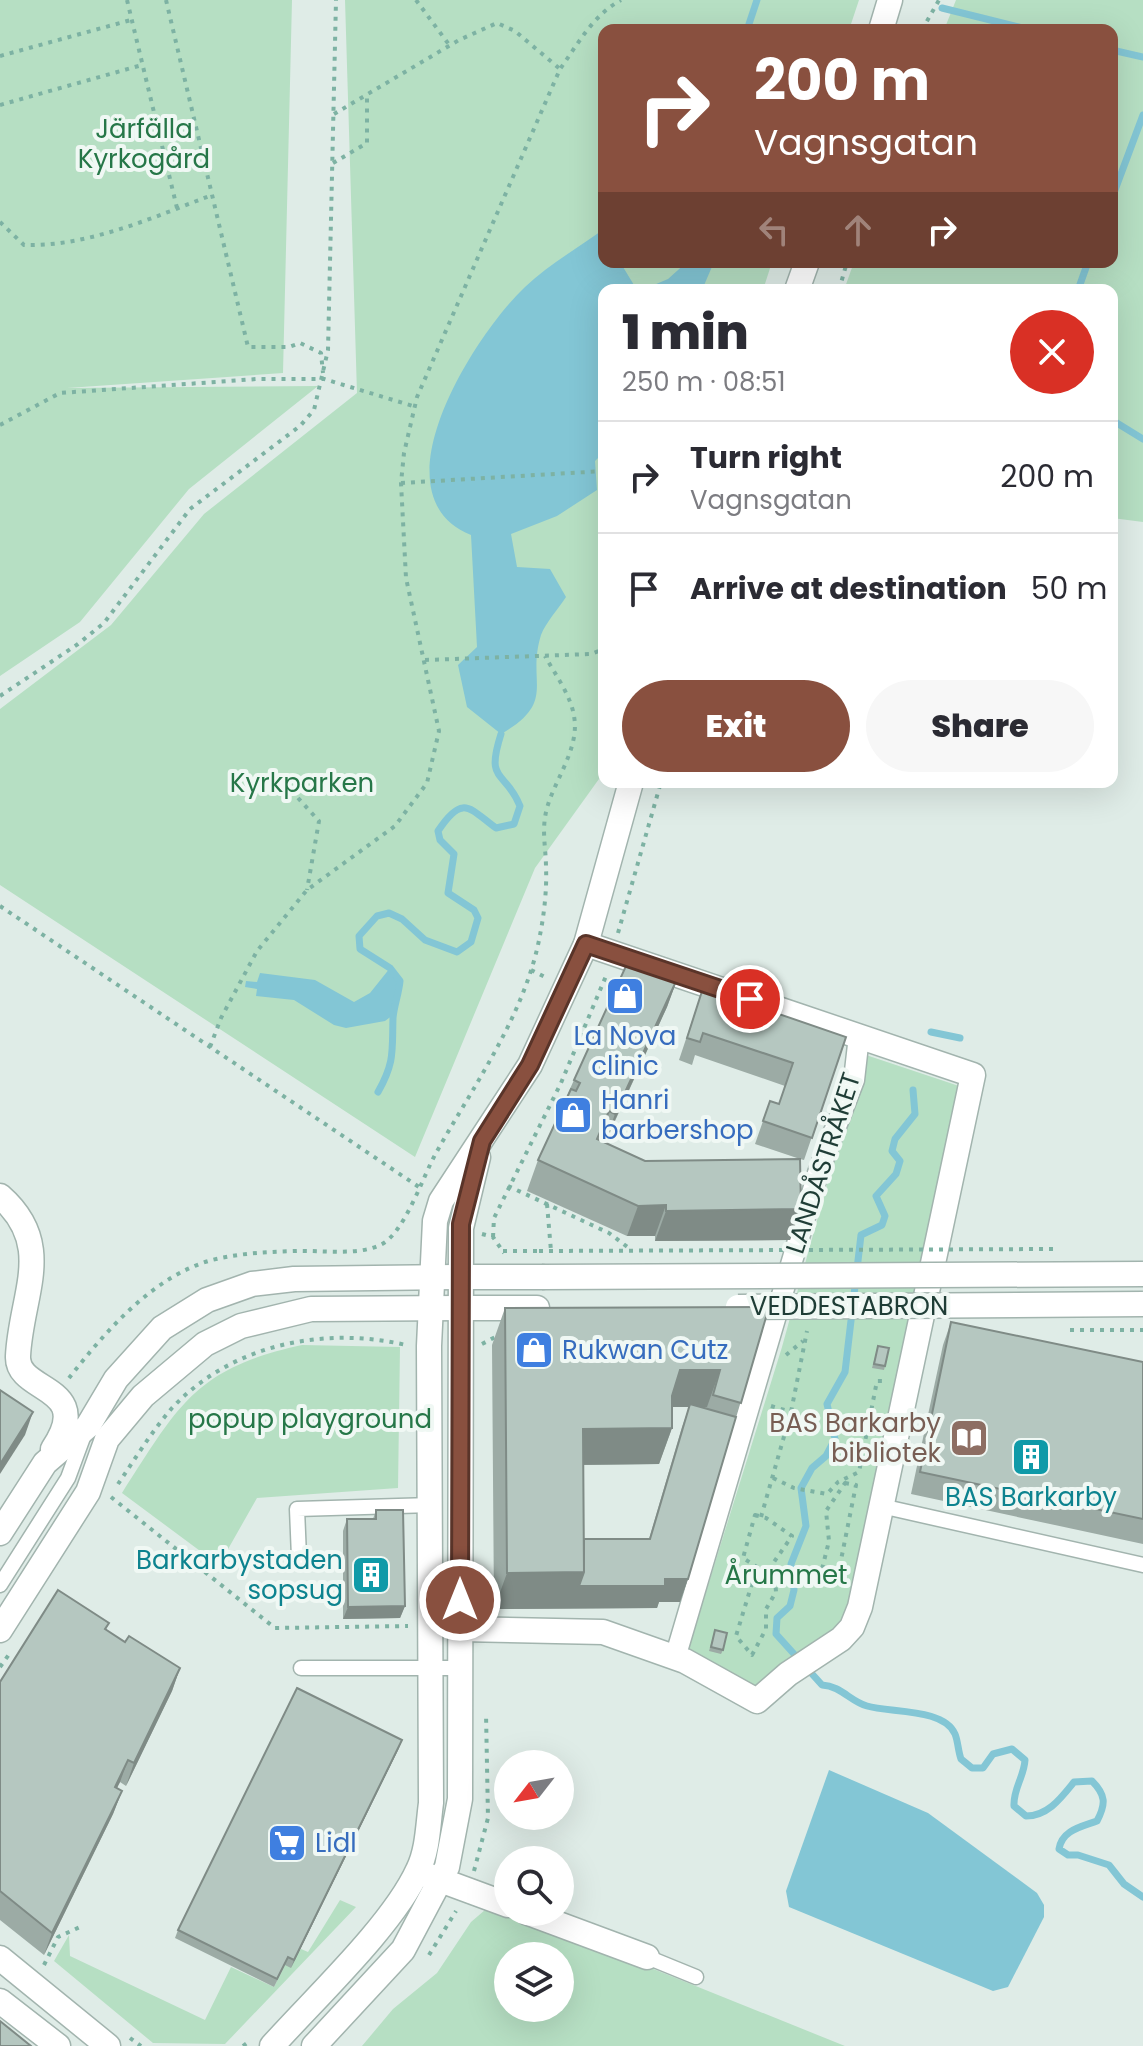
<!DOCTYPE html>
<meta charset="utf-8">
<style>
:root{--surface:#fff;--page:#f7f7f7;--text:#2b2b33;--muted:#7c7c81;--line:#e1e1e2;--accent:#89503f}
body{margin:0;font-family:Poppins,sans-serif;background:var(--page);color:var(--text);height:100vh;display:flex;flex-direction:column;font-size:30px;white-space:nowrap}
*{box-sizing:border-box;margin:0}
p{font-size:26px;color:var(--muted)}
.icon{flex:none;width:44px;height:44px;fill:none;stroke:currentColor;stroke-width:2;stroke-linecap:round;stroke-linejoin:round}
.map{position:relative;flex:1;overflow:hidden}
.details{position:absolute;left:598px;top:284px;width:520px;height:504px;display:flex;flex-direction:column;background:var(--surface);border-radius:16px;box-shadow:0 8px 32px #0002}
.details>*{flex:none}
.banner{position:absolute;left:598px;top:24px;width:520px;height:244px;border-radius:16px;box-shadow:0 8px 32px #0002;background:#89503f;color:#fff;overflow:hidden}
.needle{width:52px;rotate:239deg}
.fabs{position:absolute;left:494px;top:1750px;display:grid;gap:16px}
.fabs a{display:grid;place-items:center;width:80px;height:80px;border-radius:50%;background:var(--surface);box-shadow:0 8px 32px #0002;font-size:40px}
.pin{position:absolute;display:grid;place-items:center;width:68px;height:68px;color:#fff;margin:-34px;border:4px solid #fff;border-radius:50%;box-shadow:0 2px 8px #0007}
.me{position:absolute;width:88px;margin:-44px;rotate:0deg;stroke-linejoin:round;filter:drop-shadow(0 0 6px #0008)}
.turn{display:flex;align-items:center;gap:28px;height:168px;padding:0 24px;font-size:36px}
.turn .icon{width:104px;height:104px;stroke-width:2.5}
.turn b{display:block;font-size:56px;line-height:68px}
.lanes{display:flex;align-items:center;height:76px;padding:0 24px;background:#0003;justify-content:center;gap:40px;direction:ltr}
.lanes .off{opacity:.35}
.round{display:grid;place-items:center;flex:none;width:84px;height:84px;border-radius:42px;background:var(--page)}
.headline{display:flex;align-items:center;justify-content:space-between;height:136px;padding:0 24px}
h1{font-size:48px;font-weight:800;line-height:60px}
.button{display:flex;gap:16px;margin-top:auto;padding:16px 24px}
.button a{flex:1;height:92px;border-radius:48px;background:var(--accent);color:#fff;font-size:32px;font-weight:800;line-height:92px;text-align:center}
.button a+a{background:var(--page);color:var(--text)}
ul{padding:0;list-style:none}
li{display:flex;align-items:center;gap:24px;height:112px;padding:0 24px;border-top:2px solid var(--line)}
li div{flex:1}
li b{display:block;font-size:30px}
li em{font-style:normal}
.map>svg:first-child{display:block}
.green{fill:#b6dfc3;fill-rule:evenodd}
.water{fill:#83c6d5}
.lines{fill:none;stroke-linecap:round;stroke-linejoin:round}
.stream{stroke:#83c6d5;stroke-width:7}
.service-casing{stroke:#a2b4ae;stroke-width:17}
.pedestrian-casing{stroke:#a2b4ae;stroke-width:23}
.minor-casing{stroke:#a2b4ae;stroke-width:27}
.tertiary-casing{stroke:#a2b4ae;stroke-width:27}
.path{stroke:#7db2a3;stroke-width:4;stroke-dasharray:4 6;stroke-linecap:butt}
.service{stroke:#fff;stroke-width:14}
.pedestrian{stroke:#fff;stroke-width:20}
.minor{stroke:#fff;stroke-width:24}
.tertiary{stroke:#fff;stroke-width:24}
.tertiary-bridge-casing{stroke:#a2b4ae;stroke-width:27;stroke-linecap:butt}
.path-bridge{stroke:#7db2a3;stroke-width:4;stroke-dasharray:4 6;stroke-linecap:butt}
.tertiary-bridge{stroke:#fff;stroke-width:24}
.wall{fill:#9caba5;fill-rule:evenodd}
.shaded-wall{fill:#7f8b86}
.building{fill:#b5c7c0;stroke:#7f8b86;stroke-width:2}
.route-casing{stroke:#593429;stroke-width:20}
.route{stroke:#89503f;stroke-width:14}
.labels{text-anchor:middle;stroke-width:8;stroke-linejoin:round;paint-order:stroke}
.park-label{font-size:26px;fill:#267748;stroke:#f0f8f4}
.shop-label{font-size:26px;fill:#366cbe;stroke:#f0f8f4;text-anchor:start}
.street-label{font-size:26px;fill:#1f3d36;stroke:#f0f8f4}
.education-label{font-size:26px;fill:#785e54;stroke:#f0f8f4;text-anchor:end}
.culture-label{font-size:26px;fill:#0d838f;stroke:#f0f8f4}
</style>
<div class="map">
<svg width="1143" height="2046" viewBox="0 0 1143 2046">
<rect width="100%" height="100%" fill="#dfece7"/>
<g class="green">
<path d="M0,0H292L283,373L67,388L318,386L189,489L80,622L0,676Z"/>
<path d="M345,0H859L849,30H604V262H772L763,290H604V772L535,868L415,1157L0,885V709L111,625L204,514L357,393Z"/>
<path d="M956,0H1143V522L1112,518V290H844L854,262H1112V30H944Z"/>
<path d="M863,1054L959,1086L849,1618L751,1693L687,1653L782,1347Z"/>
<path d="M302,1345L400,1347L398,1488L257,1498L219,1565L122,1493C178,1406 195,1368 302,1345Z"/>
<path d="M340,1900L356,1907L225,2044L153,2043L54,1961L69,1935L70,1956L205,2020L231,1967L274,1987L285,1965L301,1949L308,1952Z"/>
<path d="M492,1904L845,2046H362L393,2009L437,1973L471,1922ZM508,1956H560V2008H508Z"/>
</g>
<g class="water">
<path d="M604,229V262H620L637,290H604V452L595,461L597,490L557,516L511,534L517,567L550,569L566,597C559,608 546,622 541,635C526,683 558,701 501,734L467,707L458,665L477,647L471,535C372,495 475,334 525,287C548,265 578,248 604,229Z"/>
<path d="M687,262H714L702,290H642L668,279Z"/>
<path d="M390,968L400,981L393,1015L385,1021L346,1028L334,1025L294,1000L256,996L257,989L245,987L246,981L257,982L260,973L315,980L354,1002L370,993Z"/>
<path d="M829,1770L928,1813L1037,1893L1044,1905V1917L1008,1987L993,1991L789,1907L786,1891Z"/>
</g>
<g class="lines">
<g class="stream">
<path d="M942,8L1031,30"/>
<path d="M747,30L757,0"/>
<path d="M1112,50L1143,57"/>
<path d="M1112,198L1143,115"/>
<path d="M1078,290L1088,262"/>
<path d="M1112,420L1143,439"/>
<path d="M931,1032L960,1038"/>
<path d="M913,1090L915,1114L895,1139L892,1151L900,1161L896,1174L876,1196L885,1216L882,1225L861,1235L845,1372L827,1404L835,1439L826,1456L812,1468L801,1488L806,1526L791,1564L794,1590L790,1606L777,1618L776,1634L822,1685C841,1686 850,1701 867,1706C890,1713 944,1708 955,1734C958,1741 958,1751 961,1759L972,1768H983L993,1754L1012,1749L1025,1760C1024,1777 1013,1789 1014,1806L1026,1816C1048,1816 1061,1798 1074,1782L1092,1781C1106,1795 1106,1804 1097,1821C1081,1827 1062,1830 1059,1849L1068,1855H1078L1109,1865L1124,1884L1143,1897"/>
<path d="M378,1092C395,1062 392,1051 393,1018C394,1006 399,993 400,981L390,968L360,949L359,936L377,916L389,913L402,919L425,940L457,952L471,942L478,918L474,910L448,893L454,854L440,840L438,831C463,793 470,809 496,828L514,824L520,806C505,769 485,784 501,734"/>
</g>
<defs>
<g id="service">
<path d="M881,1506L1143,1565"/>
<path d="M299,1557L297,1509L432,1505"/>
<path d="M0,1585L68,1478L85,1432"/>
<path d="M301,1668H460"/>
<path d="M647,1957L696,1977"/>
</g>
<path id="pedestrian" d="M675,1658L818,1173L854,1080L859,1036"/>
<g id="minor">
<path d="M0,1196C56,1245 21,1294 18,1356C16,1394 96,1384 53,1449"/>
<path d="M0,1533L45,1463L88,1426L116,1379L162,1328L207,1300L252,1284L294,1279L454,1277"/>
<path d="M460,1629L603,1632L685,1661L757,1701L788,1674L841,1639L852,1627L860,1607L973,1075L586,944"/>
<path d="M0,1630L88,1492L107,1439L143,1396L205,1344L241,1326L311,1309L459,1308"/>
<path d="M424,1874L508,1905"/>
<path d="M526,1912L647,1957"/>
<path d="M0,1958L108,2046"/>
<path d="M0,2001L58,2046"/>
</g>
<g id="tertiary">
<path d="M881,30L890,0"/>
<path d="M797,290L807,262"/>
<path d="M460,1277H542"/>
<path d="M459,1308H537"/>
<path d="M272,2046C314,1999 393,1925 418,1870C428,1850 428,1825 431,1803L429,1346L435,1221L441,1201L530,1065L586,944L631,782"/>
<path d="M314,2046L403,1950L447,1867L460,1799L461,1228L478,1157"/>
</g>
</defs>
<use href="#service" class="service-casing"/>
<use href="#pedestrian" class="pedestrian-casing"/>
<use href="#minor" class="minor-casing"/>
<use href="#tertiary" class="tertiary-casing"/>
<g class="path">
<path d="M127,0L177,208"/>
<path d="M166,0L248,347H289L300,343L321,353L323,373"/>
<path d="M416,0L450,46"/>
<path d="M922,30L939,0"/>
<path d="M0,56L131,20"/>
<path d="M0,105L142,65"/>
<path d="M334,114L459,40L497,23L515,31L560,69"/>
<path d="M333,163L367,143V98"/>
<path d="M0,222L24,245C88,247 154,217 212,195"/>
<path d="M839,290L847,262"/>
<path d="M0,425L60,393L257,379H324L413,406"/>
<path d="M401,483L604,471"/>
<path d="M425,660L591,654L604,649"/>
<path d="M0,696L78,644L104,623L190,509L300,426L314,410L328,350L336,0"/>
<path d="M298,798L319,821L307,890"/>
<path d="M0,906L419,1187"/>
<path d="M618,933L661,782"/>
<path d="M531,970L547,978"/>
<path d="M210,1047L221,1018L257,951L307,890L395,826L427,783L439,731L406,578L401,483L404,453L417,397L560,69C578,44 593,15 621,0"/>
<path d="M508,1186L609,1233L630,1249"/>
<path d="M547,1204L551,1251"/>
<path d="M482,1234L493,1237L504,1253"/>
<path d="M493,1237L494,1218L561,1083L606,976"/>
<path d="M503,1251H539"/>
<path d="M482,1344L499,1335"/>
<path d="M786,1355L803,1341"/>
<path d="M69,1378C105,1332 153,1276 212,1260C240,1253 267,1252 296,1251C321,1250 357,1256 380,1245C404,1235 423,1176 436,1153C474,1085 526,1013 540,935C544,915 547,889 546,868C546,847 541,830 547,808C555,779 580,748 574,716C571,696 555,674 545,656"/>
<path d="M771,1406L791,1412"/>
<path d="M773,1478L794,1488L827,1494L838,1482L859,1472L877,1381H884"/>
<path d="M845,1483L856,1485L837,1580L821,1573L829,1541L826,1511Z"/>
<path d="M118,1484C135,1459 152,1431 172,1408C232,1344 324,1326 406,1345"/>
<path d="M111,1497L275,1628L408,1626"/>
<path d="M755,1515L766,1518L792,1536L774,1562L776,1592L766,1609V1629L752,1655L736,1636L757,1567L743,1558Z"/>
<path d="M761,1517L791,1412L807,1331"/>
<path d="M0,1667L10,1653"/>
<path d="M474,1871L488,1818L486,1713"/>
<path d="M429,1955L456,1911"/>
<path d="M44,1965L58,1937L80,1927"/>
<path d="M130,2038L141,2046"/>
<path d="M243,2046L251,2040"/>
</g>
<use href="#service" class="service"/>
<use href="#pedestrian" class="pedestrian"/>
<use href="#minor" class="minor"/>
<use href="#tertiary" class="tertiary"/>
<defs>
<g id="tertiary-bridge">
<path d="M542,1277L1143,1274"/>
<path d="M738,1307L1143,1304"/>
</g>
</defs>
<use href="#tertiary-bridge" class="tertiary-bridge-casing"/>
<g class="path-bridge">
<path d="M539,1251L1053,1249"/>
<path d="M1070,1330H1143"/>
</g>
<use href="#tertiary-bridge" class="tertiary-bridge"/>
</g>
<g class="wall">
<path d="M678,977L667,1007L605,1143L645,1161L800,1159L755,1144L770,1101L779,1104L785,1086L695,1055L692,1065L679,1060L703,988L846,1037L804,1160L800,1159L801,1209L790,1240L655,1241V1236H627L527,1191L538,1160L574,1080Z"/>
<path d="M769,1307L688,1579L680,1602H659L657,1608L494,1609L492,1345L505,1308ZM672,1407H689L682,1427L649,1539H584V1465L659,1464L672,1428Z"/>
<path d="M951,1322L1143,1362V1544L911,1494L943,1345Z"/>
<path d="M878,1346L885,1366L884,1370L872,1368Z"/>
<path d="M376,1510L405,1606L400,1618L343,1619V1531L347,1519H373Z"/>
<path d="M109,1623L106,1630L125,1642L180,1668L172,1691L126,1786L120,1782L117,1788L122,1791L113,1814L44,1955L0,1920V1682Z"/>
<path d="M715,1630L723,1650L721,1654L709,1651Z"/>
<path d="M399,1748L291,1968L285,1965L274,1987L175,1938L178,1930Z"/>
</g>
<g class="shaded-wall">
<path d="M678,977L667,1007L604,1144L615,1114Z"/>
<path d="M666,1205L655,1236H627L638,1206Z"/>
<path d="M801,1209L790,1240L655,1241L666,1211Z"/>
<path d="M680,1370H720L707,1407H666Z"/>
<path d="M33,1412L25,1435L0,1474V1464Z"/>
<path d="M672,1428L659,1464L570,1465L583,1429Z"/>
<path d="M584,1572L665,1579H688L680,1602H659L657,1608L494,1609L507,1573Z"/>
<path d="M405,1606L400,1618L343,1619L348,1607Z"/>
<path d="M180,1668L172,1691L126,1786L134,1763Z"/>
<path d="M402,1740L399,1748L291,1968L294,1960Z"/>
<path d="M128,1760L120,1782L106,1809L115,1787Z"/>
<path d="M122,1791L113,1814L44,1955L52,1933Z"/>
</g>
<g class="building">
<path d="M631,955L678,977L615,1114L609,1111L597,1139L645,1161L800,1159L801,1209L666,1211V1205L638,1206L538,1160L571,1089L576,1091L580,1083L574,1080Z"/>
<path d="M703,988L846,1037L812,1138L763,1121L770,1101L779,1104L793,1063L703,1033L700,1042L687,1038Z"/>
<path d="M769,1307L741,1403L713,1395L720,1370H680L672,1396V1428L583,1429L584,1572L507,1573L505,1308Z"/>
<path d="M951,1322L1143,1362V1519L920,1472Z"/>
<path d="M878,1346L889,1348L885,1366L874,1364Z"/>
<path d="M0,1390L33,1412L0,1464Z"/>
<path d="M690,1404L736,1417L688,1579H665V1586H579L584,1572V1539H650Z"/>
<path d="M376,1510H403L405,1606L348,1607L347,1519H376Z"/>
<path d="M58,1590L109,1623L105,1629L125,1642L129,1636L180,1668L134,1763L128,1760L115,1787L122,1791L52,1933L0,1891V1682Z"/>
<path d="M715,1630L727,1633L723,1650L711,1647Z"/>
<path d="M297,1688L402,1740L294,1960L288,1957L277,1979L178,1930Z"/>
<path d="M0,2021L31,2046H0Z"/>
</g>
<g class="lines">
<defs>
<path id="route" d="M460,1600L461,1224L482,1141L530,1065L586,944L750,999"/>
</defs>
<use href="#route" class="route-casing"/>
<use href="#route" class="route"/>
</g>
<defs>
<symbol id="shop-square" viewBox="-11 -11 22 22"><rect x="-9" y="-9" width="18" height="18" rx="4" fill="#3f7fe0" stroke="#f0f8f4"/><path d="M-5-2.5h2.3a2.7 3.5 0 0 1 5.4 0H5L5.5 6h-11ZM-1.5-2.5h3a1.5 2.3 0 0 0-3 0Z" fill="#fff"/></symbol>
<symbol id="library-square" viewBox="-11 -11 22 22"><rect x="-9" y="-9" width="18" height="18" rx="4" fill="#8d6e63" stroke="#f0f8f4"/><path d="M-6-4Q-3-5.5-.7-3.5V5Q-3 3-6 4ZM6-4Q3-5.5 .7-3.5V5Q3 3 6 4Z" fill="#fff"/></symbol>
<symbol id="building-square" viewBox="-11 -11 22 22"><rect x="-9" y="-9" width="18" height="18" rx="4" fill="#0f9aa8" stroke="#f0f8f4"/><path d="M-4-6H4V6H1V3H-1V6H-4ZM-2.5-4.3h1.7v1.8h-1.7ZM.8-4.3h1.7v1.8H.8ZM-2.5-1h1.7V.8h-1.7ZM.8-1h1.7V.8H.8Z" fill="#fff"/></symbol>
<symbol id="supermarket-square" viewBox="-11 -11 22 22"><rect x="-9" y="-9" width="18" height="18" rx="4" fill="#3f7fe0" stroke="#f0f8f4"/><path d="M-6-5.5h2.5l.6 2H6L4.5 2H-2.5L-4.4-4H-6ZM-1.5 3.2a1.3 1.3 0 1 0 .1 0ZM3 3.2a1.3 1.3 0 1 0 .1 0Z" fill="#fff"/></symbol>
</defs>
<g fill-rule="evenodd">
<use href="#shop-square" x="603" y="974" width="44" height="44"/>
<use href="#shop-square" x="551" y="1093" width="44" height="44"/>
<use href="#shop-square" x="512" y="1328" width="44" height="44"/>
<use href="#library-square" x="947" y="1416" width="44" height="44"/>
<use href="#building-square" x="1009" y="1435" width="44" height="44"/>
<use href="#building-square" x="349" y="1553" width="44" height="44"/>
<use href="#supermarket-square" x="265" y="1821" width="44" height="44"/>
</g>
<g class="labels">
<g class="park-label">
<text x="144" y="138">Järfälla<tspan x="144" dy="30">Kyrkogård</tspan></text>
<text x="302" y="792">Kyrkparken</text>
<text x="310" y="1428">popup playground</text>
<text x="786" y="1584">Årummet</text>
</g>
<g class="shop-label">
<text x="625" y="1045" text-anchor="middle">La Nova<tspan x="625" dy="30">clinic</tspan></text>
<text x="601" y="1109">Hanri<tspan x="601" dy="30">barbershop</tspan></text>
<text x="562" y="1359">Rukwan Cutz</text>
<text x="315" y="1852">Lidl</text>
</g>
<g class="street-label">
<text transform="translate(823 1163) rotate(-72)" y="9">LANDÅSTRÅKET</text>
<text x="849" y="1315">VEDDESTABRON</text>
</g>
<g class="education-label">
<text x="941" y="1432">BAS Barkarby<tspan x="941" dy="30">bibliotek</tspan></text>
</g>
<g class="culture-label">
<text x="1031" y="1506">BAS Barkarby</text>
<text x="343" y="1569" text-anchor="end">Barkarbystaden<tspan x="343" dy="30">sopsug</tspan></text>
</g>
</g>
</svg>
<div class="fabs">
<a><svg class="needle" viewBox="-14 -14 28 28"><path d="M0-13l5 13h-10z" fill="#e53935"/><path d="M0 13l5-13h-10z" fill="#7c7c81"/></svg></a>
<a><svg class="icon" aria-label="search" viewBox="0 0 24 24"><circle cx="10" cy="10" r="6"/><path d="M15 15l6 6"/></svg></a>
<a><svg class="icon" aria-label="layers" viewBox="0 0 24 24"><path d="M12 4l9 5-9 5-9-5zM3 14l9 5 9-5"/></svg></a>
</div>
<div class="pin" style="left:750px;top:999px;background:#d93025"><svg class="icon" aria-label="arrive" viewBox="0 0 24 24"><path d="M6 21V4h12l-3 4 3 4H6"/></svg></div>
<svg class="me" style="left:460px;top:1600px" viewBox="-20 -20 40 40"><circle r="17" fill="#89503f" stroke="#fff" stroke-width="3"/><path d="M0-11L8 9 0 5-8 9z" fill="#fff"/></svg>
<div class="banner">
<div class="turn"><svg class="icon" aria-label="right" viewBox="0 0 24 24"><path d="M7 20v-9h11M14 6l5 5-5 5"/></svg><div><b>200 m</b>Vagnsgatan</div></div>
<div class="lanes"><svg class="icon off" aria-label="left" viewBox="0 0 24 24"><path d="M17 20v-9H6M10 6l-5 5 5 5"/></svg><svg class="icon off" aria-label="ahead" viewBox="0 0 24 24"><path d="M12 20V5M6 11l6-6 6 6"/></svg><svg class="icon" aria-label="right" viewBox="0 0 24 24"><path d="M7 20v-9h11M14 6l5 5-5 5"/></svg></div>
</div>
<section class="details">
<div class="headline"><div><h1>1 min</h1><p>250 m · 08:51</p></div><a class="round" style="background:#d93025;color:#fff"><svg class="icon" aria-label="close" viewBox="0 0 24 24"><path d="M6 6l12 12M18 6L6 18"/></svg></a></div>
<ul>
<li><svg class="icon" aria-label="right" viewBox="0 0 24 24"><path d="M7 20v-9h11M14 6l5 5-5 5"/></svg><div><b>Turn right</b><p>Vagnsgatan</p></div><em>200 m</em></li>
<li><svg class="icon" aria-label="arrive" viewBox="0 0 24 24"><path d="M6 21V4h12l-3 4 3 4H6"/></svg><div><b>Arrive at destination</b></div><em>50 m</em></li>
</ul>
<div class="button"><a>Exit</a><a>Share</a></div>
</section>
</div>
